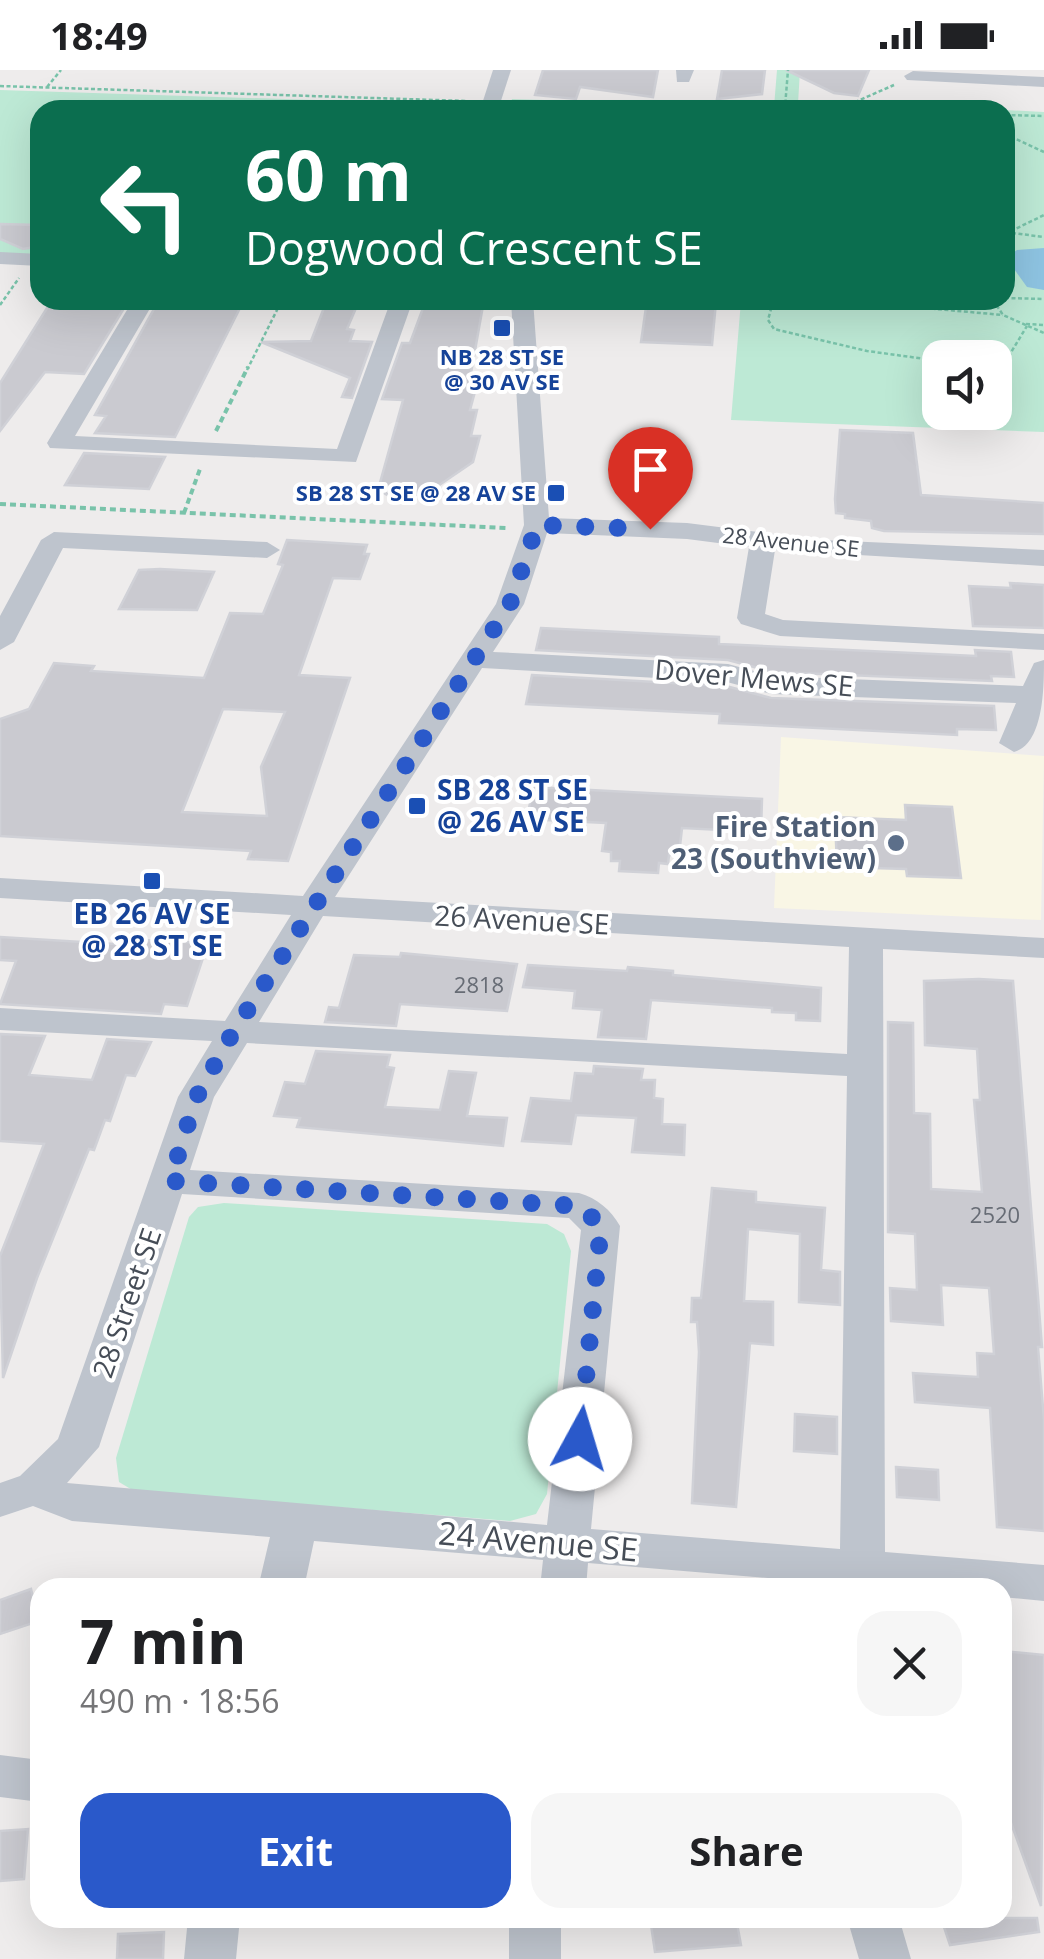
<!DOCTYPE html>
<meta charset="utf-8">
<style>
:root{--surface:#fff;--page:#f6f6f6;--text:#202124;--muted:#757577;--accent:#2a59ca}
body{margin:0;font-family:"Open Sans",sans-serif;background:var(--page);color:var(--text);height:100vh;display:flex;flex-direction:column;font-size:38px;white-space:nowrap}
*{box-sizing:border-box;margin:0}
p{font-size:32px;color:var(--muted)}
.icon{flex:none;width:55px;height:55px;fill:none;stroke:currentColor;stroke-width:2;stroke-linecap:round;stroke-linejoin:round}
.map{position:relative;flex:1;overflow:hidden}
.side{position:absolute;left:30px;top:1508px;width:982px;height:350px;display:flex;flex-direction:column;background:var(--surface);border-radius:30px;box-shadow:0 10px 40px #0002}
.side>*{flex:none}
.banner{position:absolute;left:30px;top:30px;width:985px;height:210px;border-radius:30px;box-shadow:0 10px 40px #0002;background:#0b6e4f;color:#fff;overflow:hidden}
.buttons{position:absolute;left:922px;top:270px;display:grid;gap:20px}
.buttons a{display:grid;place-items:center;width:90px;height:90px;border-radius:20px;background:var(--surface);box-shadow:0 10px 40px #0002;font-size:50px}
.pin{position:absolute;display:grid;place-items:center;width:85px;height:85px;color:#fff;margin:-102px -42px;border-radius:50% 50% 50% 0;rotate:-45deg;box-shadow:0 0 10px #0007}
.pin .icon{rotate:45deg}
.me{position:absolute;width:110px;margin:-55px;rotate:6deg;stroke-linejoin:round;filter:drop-shadow(0 0 8px #0008)}
.turn{display:flex;align-items:center;gap:35px;height:210px;padding:0 50px;font-size:45px}
.turn .icon{width:130px;height:130px;stroke-width:2.5}
.turn b{display:block;font-size:70px;line-height:85px}
.round{display:grid;place-items:center;flex:none;width:105px;height:105px;border-radius:30px;background:var(--page)}
.headline{display:flex;align-items:center;justify-content:space-between;height:170px;padding:0 50px}
h1{font-size:60px;font-weight:700;line-height:75px}
.button{display:flex;gap:20px;margin-top:auto;padding:20px 50px}
.button a{flex:1;height:115px;border-radius:30px;background:var(--accent);color:#fff;font-size:40px;font-weight:700;line-height:115px;text-align:center}
.button a+a{background:var(--page);color:var(--text)}
.status{display:flex;justify-content:space-between;align-items:center;height:70px;padding:0 50px;background:var(--surface);direction:ltr}
.status svg{height:28px;fill:currentColor}
.map>svg:first-child{display:block}
.commercial{fill:#f9f6e5}
.green{fill:#bde9d5;fill-rule:evenodd}
.water{fill:#8ec4e2}
.building{fill:#cacad0;stroke:#d0d1d7;stroke-width:2.5;fill-rule:evenodd}
.lines{fill:none;stroke-linecap:round;stroke-linejoin:round}
.path-far1{stroke:#79c3aa;stroke-width:2.5;stroke-dasharray:4 2.5;stroke-linecap:butt}
.path{stroke:#79c3aa;stroke-width:4;stroke-dasharray:6 4;stroke-linecap:butt}
.minor{fill:#bec4cd;fill-rule:evenodd}
.route{stroke:#2a59ca;stroke-width:18;stroke-dasharray:0 32.4}
.transit-dot{fill:#1a4fb4;stroke:#fff;stroke-width:4}
.service-dot{fill:#5c6f8a;stroke:#fff;stroke-width:4}
.labels{text-anchor:middle;stroke-width:8;stroke-linejoin:round;paint-order:stroke}
.far-transit-label{font-size:22px;font-weight:bold;fill:#164399;stroke:#fff}
.far-street-label{font-size:22px;fill:#464d57;stroke:#fff}
.number-label{font-size:22px;fill:#676c75}
.street-label{font-size:28px;fill:#464d57;stroke:#fff}
.transit-label{font-size:28px;font-weight:bold;fill:#164399;stroke:#fff;text-anchor:start}
.service-label{font-size:28px;font-weight:bold;fill:#4e5e75;stroke:#fff;text-anchor:end}
.near-street-label{font-size:32px;fill:#464d57;stroke:#fff}
</style>
<div class="status"><b>18:49</b><svg viewBox="0 0 49 12"><path d="M0 12V9h3v3zM5 12V6h3v6zM10 12V3h3v9zM15 12V0h3v12zM26 1h20v11H26zM47 4h2v5h-2z"/></svg></div>
<div class="map">
<svg width="1044" height="1889" viewBox="0 0 1044 1889">
<rect width="100%" height="100%" fill="#eeecec"/>
<path class="commercial" d="M781,667L1044,686L1041,850L774,838Z"/>
<g class="green">
<path d="M777,0H800L798,34L996,40H509L512,29L774,37Z"/>
<path d="M0,20L471,35L469,40H40V186L0,184Z"/>
<path d="M1005,40L1044,42V362L731,350L741,231L737,230H1005ZM940,288H995V342H940Z"/>
<path d="M224,1133L547,1154L564,1164L571,1181L547,1424L536,1444L510,1451L134,1421L119,1412L116,1388L189,1147L198,1137Z"/>
</g>
<path class="water" d="M1044,178V220L1027,217L1006,188L1017,180Z"/>
<g class="building">
<path d="M543,0H658L653,27L580,17L576,29L535,25Z"/>
<path d="M722,0H765L762,24L717,29Z"/>
<path d="M786,0H869L858,26L834,23Z"/>
<path d="M0,154L40,155V176L23,179L0,169Z"/>
<path d="M52,230H129L84,304L45,302L0,361V313Z"/>
<path d="M159,230H244L175,367L95,363L106,346L95,345Z"/>
<path d="M327,230L359,231L347,259L354,260L350,271L372,272L352,328L342,327L350,308L261,272L311,271Z"/>
<path d="M426,230H484L471,303H475L470,318H476L470,340H477L471,366H480L473,392L435,418L398,431L378,420L403,330L382,329L402,273H410Z"/>
<path d="M647,230L716,232L712,275L641,272Z"/>
<path d="M840,360L913,363L921,425L1044,433V464L884,461L872,458L871,451L845,448V444L836,443L835,429Z"/>
<path d="M84,383L165,387L149,419L65,415Z"/>
<path d="M287,470L367,475L364,484H369L360,509L333,508L299,605L350,608L288,791L248,789L251,781L0,766V649L29,639L54,593L94,596L91,601L204,608L230,543L263,544L283,495L278,494ZM223,639L285,642L261,697L267,746L182,742Z"/>
<path d="M160,499L214,502L197,540L119,539L139,500Z"/>
<path d="M1010,513L1044,515V558L973,556L969,516L1011,518Z"/>
<path d="M541,558L719,567V574L976,586L975,580L1011,582L1014,607L991,606L992,611L773,602L728,590L536,580Z"/>
<path d="M532,605L726,616L771,628L994,636L996,660L957,659V665L719,653L720,644L526,634Z"/>
<path d="M533,717L762,729L761,762L682,758L679,785H669L668,794L659,793L658,803L619,801L620,791H611V782L602,781L606,753L527,749Z"/>
<path d="M905,735L952,737L961,808L907,806L906,799L837,797L835,747L906,750Z"/>
<path d="M0,867L115,874L117,869L208,873L187,936L164,934L161,944L0,934L16,891L0,890Z"/>
<path d="M401,883L517,894L507,941L400,934L396,956L325,952L329,937L339,938L354,885L400,887Z"/>
<path d="M528,895L627,901L628,897L673,901V905L821,918L820,951L796,950V943L772,942V938L651,930L646,969L598,967L602,940L573,938L575,921L523,917Z"/>
<path d="M979,909L1013,911L1042,1277H1038L1044,1350V1461L997,1457L990,1338L915,1332L913,1303L978,1307L977,1283L994,1284L989,1218L941,1215L943,1255L891,1251L890,1218L917,1220L915,1164L888,1162V952L913,953L914,1043L930,1044L931,1119L982,1122L974,1030H980L977,979L925,975L924,911Z"/>
<path d="M0,964L45,966L29,1005L92,1010L107,969L151,972L135,1006L126,1005L110,1051L105,1050L94,1080L89,1079L37,1208L3,1308L0,1186L44,1074L0,1071Z"/>
<path d="M316,981L390,985L387,997L394,998L385,1037L440,1040L449,1001L476,1003L467,1046L507,1048L503,1076L297,1057L300,1048L274,1046L285,1012L305,1014Z"/>
<path d="M594,996L643,999L641,1010H655L654,1028L663,1029L662,1054L685,1055L684,1085L632,1082L636,1048L576,1045L571,1074L522,1071L531,1028L571,1031L575,1003L593,1004Z"/>
<path d="M712,1118L756,1122V1132L825,1138L821,1200L840,1202V1235L799,1232L800,1164L748,1159L744,1231L773,1232V1275L750,1273L736,1437L692,1433L699,1282L697,1252H691L692,1228H701Z"/>
<path d="M795,1344L837,1347V1384L794,1381Z"/>
<path d="M896,1397L938,1400L939,1430L897,1427Z"/>
<path d="M31,1519L39,1551L0,1564V1530Z"/>
<path d="M1002,1581L1044,1585L1041,1836L1006,1739Z"/>
<path d="M28,1759L24,1809L0,1811V1761Z"/>
<path d="M650,1848H736L741,1875L655,1882Z"/>
<path d="M941,1848H1037L1039,1862L950,1875Z"/>
<path d="M164,1862L163,1889H117L118,1864Z"/>
</g>
<g class="lines">
<g class="path-far1">
<path d="M0,16L467,31"/>
<path d="M47,17L61,0"/>
<path d="M513,33L622,40"/>
<path d="M776,40L785,37L788,0"/>
<path d="M837,40L894,15"/>
<path d="M1005,45L1044,46"/>
<path d="M1005,64L1044,82"/>
<path d="M1012,163L1044,167"/>
<path d="M1005,164L1044,145"/>
<path d="M1005,228L1044,229"/>
<path d="M790,230L771,239L768,250L774,259L867,281L940,291"/>
<path d="M993,230L1003,245L1044,263"/>
<path d="M0,235L19,208"/>
<path d="M925,238L1003,245"/>
<path d="M1026,254L1044,255"/>
<path d="M995,290L1010,284L1027,256"/>
<path d="M247,300L282,230"/>
</g>
<g class="path">
<path d="M216,361L248,297"/>
<path d="M0,434L506,458"/>
<path d="M184,443L200,399"/>
</g>
<g class="minor">
<path d="M493,0H511L498,40H480Z"/>
<path d="M676,0H694L689,12H677Z"/>
<path d="M913,1L1044,7V17L907,10L904,6Z"/>
<path d="M0,182L40,184V196L0,194Z"/>
<path d="M133,230H155L75,366L337,379L391,230H413L356,392L50,378L47,373Z"/>
<path d="M511,230H533L549,448L687,453L823,470L1044,480V496L775,480L765,544L783,550L1044,564V580L780,566L741,554L737,548L749,477L687,469L547,463L524,534L493,582L728,594L772,606L1023,616L1034,593L1044,590C1044,617 1044,674 1014,682L999,673L1016,633L771,624L727,612L482,598L335,827L1044,868V888L883,879L885,1482L1044,1495V1531L1002,1527V1518H839V1514L588,1493L586,1518H540L543,1490L314,1471L304,1518H258L270,1467L72,1451L33,1436L0,1447V1413L20,1406L58,1369L178,1027L212,971L0,960V938L225,951L291,845L0,828V808L303,826L496,534L524,455ZM323,846L849,877L847,984L259,952ZM247,973L847,1006L840,1479L591,1459L620,1156C611,1140 597,1128 579,1123L190,1100L214,1027ZM182,1124L569,1148L581,1160L547,1455L67,1413L99,1377Z"/>
<path d="M54,462L267,472L280,480L267,488L63,478L14,572L0,580V546L41,470Z"/>
<path d="M0,1685L40,1690V1732L0,1727Z"/>
<path d="M188,1848H240L236,1889H184Z"/>
<rect x="509" y="1848" width="52" height="41"/>
<path d="M847,1848H899L911,1889H859Z"/>
</g>
</g>
<g class="lines">
<path class="route" d="M580,1369L601,1156L580,1136L170,1111L196,1028L232,964L510,534L537,455L650,459"/>
</g>
<g class="transit-dot">
<rect x="492" y="248" width="20" height="20" rx="5"/>
<rect x="546" y="413" width="20" height="20" rx="5"/>
<rect x="407" y="726" width="20" height="20" rx="5"/>
<rect x="142" y="801" width="20" height="20" rx="5"/>
</g>
<circle class="service-dot" cx="896" cy="773" r="10"/>
<g class="labels">
<g class="far-transit-label">
<text x="502" y="295">NB 28 ST SE<tspan x="502" dy="25">@ 30 AV SE</tspan></text>
<text x="536" y="431" text-anchor="end">SB 28 ST SE @ 28 AV SE</text>
</g>
<g class="far-street-label">
<text transform="translate(791 472) rotate(6)" y="8">28 Avenue SE</text>
</g>
<g class="number-label">
<text x="479" y="923">2818</text>
<text x="995" y="1153">2520</text>
</g>
<g class="street-label">
<text transform="translate(754 608) rotate(5)" y="10">Dover Mews SE</text>
<text transform="translate(522 850) rotate(3)" y="10">26 Avenue SE</text>
<text transform="translate(127 1233) rotate(-71)" y="10">28 Street SE</text>
</g>
<g class="transit-label">
<text x="437" y="730">SB 28 ST SE<tspan x="437" dy="32">@ 26 AV SE</tspan></text>
<text x="152" y="854" text-anchor="middle">EB 26 AV SE<tspan x="152" dy="32">@ 28 ST SE</tspan></text>
</g>
<g class="service-label">
<text x="876" y="767">Fire Station<tspan x="876" dy="32">23 (Southview)</tspan></text>
</g>
<g class="near-street-label">
<text transform="translate(538 1472) rotate(5)" y="11">24 Avenue SE</text>
</g>
</g>
</svg>
<div class="buttons">
<a><svg class="icon" aria-label="sound" viewBox="0 0 24 24"><path d="M4 9h4l5-4v14l-5-4H4zM17 9q2 3 0 6"/></svg></a>
</div>
<div class="pin" style="left:650px;top:459px;background:#d93025"><svg class="icon" aria-label="arrive" viewBox="0 0 24 24"><path d="M6 21V4h12l-3 4 3 4H6"/></svg></div>
<svg class="me" style="left:580px;top:1369px" viewBox="-20 -20 40 40"><circle r="19" fill="#fff"/><path d="M0-13L10 11 0 6-10 11z" fill="#2a59ca"/></svg>
<div class="banner">
<div class="turn"><svg class="icon" aria-label="left" viewBox="0 0 24 24"><path d="M17 20v-9H6M10 6l-5 5 5 5"/></svg><div><b>60 m</b>Dogwood Crescent SE</div></div>
</div>
<section class="side">
<div class="headline"><div><h1>7 min</h1><p>490 m · 18:56</p></div><a class="round"><svg class="icon" aria-label="close" viewBox="0 0 24 24"><path d="M6 6l12 12M18 6L6 18"/></svg></a></div>
<div class="button"><a>Exit</a><a>Share</a></div>
</section>
</div>
